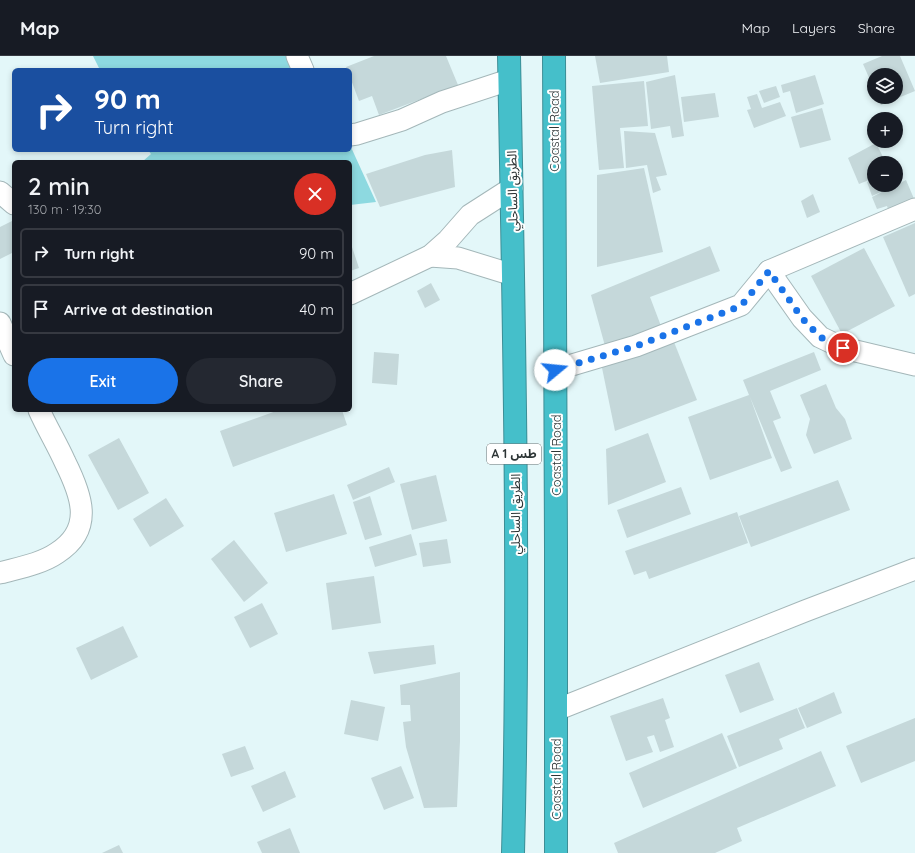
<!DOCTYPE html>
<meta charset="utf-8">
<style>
:root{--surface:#171b24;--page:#242831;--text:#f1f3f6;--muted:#9ea1a6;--line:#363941;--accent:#1a73e8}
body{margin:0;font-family:Quicksand,"Noto Sans Arabic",sans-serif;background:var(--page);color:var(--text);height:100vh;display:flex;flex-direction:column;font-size:15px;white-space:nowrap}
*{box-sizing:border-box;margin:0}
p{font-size:13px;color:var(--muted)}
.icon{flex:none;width:22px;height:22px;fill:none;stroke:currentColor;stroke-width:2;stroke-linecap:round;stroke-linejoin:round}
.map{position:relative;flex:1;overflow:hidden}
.drawer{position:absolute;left:12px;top:104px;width:340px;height:252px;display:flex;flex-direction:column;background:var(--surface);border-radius:6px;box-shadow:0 2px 6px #0003}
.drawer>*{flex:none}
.guide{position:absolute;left:12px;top:12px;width:340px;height:84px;border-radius:6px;box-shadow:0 2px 6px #0003;background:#1a4fa0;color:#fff;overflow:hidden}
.fabs{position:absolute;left:867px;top:12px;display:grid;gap:8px}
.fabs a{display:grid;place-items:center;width:36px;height:36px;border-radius:50%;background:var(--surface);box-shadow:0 2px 6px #0003;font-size:20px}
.pin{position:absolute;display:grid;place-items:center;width:34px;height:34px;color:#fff;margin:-17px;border:2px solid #fff;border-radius:50%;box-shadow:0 1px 4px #0007}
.me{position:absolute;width:44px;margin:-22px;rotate:73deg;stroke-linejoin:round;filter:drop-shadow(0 0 3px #0008)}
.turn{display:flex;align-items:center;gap:14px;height:84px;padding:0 16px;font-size:18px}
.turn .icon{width:52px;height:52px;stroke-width:2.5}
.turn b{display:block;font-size:28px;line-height:34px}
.round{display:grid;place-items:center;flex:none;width:42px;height:42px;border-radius:21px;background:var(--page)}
.summary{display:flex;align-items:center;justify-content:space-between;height:68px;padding:0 16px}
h1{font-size:24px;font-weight:600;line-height:30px}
.cta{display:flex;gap:8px;margin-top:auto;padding:8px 16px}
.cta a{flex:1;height:46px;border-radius:24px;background:var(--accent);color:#fff;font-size:16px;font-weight:600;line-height:46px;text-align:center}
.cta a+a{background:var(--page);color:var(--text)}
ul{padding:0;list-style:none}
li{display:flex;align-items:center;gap:12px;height:50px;margin:0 8px 6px;padding:0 8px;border:2px solid var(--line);border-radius:6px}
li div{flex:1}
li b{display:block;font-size:15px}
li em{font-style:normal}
header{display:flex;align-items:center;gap:24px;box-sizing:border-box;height:56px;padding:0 20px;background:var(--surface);border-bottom:1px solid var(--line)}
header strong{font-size:19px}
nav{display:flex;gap:22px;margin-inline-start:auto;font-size:14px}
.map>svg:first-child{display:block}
.green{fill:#8dd9e0}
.building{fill:#c5d8da}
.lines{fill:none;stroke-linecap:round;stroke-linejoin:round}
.minor-casing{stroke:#a4b7b9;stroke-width:23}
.highway-casing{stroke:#3c8e96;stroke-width:24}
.minor{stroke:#fff;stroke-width:21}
.highway{stroke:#45bfca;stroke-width:22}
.route{stroke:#1a73e8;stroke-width:7;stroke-dasharray:0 12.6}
.labels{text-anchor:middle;stroke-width:4;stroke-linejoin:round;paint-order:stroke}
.shield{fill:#fff;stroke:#6b7172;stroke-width:1}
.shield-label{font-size:12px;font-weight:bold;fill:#2c3435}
.street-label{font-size:13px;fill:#2c3435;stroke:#fff}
</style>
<header>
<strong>Map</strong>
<nav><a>Map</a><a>Layers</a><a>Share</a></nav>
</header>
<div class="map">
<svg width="915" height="797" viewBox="0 0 915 797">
<rect width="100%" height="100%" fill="#e3f7f9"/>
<g class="green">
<path d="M93,0H290L295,14H100Z"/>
<path d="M350,89L376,146L350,149V106H142L151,98L148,94H350Z"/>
</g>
<g class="building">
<path d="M374,0H446L458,29L379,59L372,40L359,45L350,21V14H347L346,11Z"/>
<path d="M595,0H667L669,16L600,27Z"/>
<path d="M882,0H900L915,35L881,49L877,41H896V19H874V33L863,8Z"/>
<path d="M675,19L684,80L672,82L670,70L651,73L646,26Z"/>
<path d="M815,19L824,48L796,57L790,35L783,37L781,29Z"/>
<path d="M644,25L648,70L620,72L624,112L599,114L592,30Z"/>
<path d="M776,30L780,41L764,47L759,35Z"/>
<path d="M715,37L719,61L684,66L681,41Z"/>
<path d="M757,38L762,52L780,46L786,60L754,72L747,54L751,53L747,41Z"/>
<path d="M822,52L831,84L800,92L791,61Z"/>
<path d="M624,75L655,77L667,119L656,121L661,134L653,137L647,109L626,112Z"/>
<path d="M876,87L886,107H874V122L859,128L848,102Z"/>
<path d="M452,94L455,131L380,151L366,118L425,99Z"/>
<path d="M644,112L663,196L597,211V119Z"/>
<path d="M896,116L900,127L906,124L915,145L890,159L887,150L877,153L872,141L894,130L872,140L867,126L874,123V129H896Z"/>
<path d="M813,138L820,156L807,162L801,145Z"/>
<path d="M14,164V196L0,203V171Z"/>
<path d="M915,167V238L909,241L883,181Z"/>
<path d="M350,185L359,212L350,215Z"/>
<path d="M710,190L720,215L650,241L661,270L605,290L591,239Z"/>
<path d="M864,192L895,250L842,278L811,220Z"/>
<path d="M431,227L440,244L425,252L417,235Z"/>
<path d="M672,281L697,344L615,375L601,307Z"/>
<path d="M374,296L399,298L397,329L372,327Z"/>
<path d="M814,296L821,314L770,335L781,362L773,365L792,412L781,416L750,341L772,402L710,424L688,361L749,339L743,324Z"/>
<path d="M826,328L836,352L845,363L852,383L814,398L806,379L810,363L800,339Z"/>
<path d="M279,354H342L347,369L233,411L220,375Z"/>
<path d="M648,377L666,426L608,449L606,393Z"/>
<path d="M119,382L149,437L118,454L88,399Z"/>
<path d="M389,411L395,426L353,444L347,429Z"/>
<path d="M436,419L447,465L412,474L400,428Z"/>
<path d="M838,424L850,454L751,491L739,460Z"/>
<path d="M681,431L691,458L627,482L617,454Z"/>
<path d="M334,438L347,478L286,496L274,457Z"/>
<path d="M370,440L382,479L365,484L353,446Z"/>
<path d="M166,442L184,470L150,491L133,463Z"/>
<path d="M737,456L748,487L649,523L646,515L634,519L625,495Z"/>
<path d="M411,478L417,499L375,511L369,491Z"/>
<path d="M447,483L451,507L423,511L419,487Z"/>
<path d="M234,484L268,527L244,546L211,503Z"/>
<path d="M374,520L381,567L332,574L326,527Z"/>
<path d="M262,547L278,578L250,592L234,561Z"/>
<path d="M123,570L138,601L91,624L76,592Z"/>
<path d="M434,589L436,608L374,618L368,596Z"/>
<path d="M759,606L774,644L740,657L725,619Z"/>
<path d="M460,616V685L457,751L424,752L406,691L403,666L411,665L410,649H401L400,629Z"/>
<path d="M834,636L842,657L807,672L798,652Z"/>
<path d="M663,642L670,662L665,664L674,691L660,696L654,679L647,681L653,696L626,705L610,660Z"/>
<path d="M351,644L385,651L378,685L344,678Z"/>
<path d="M797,652L805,672L779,683L783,693L739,711L727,680Z"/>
<path d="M915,662V705L861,727L846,690Z"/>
<path d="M722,677L737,712L643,752L629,717Z"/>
<path d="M245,690L254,713L231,721L222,698Z"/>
<path d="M821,695L836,730L737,772L742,785L715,797H618L614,787Z"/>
<path d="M401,710L414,742L384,754L371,722Z"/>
<path d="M285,715L296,741L263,756L251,730Z"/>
<path d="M290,772L300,797H262L257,786Z"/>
<path d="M119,789L123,797H102Z"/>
</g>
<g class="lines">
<defs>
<g id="minor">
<path d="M297,0L303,14"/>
<path d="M350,79L357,78L402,64L442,46L509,24"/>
<path d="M0,136L14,148"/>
<path d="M430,200L458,202L513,219"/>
<path d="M769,215L802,262L820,281L843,292L915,309"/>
<path d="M350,238L430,200L448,184L470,159L512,132"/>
<path d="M0,267L14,299"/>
<path d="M555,314L636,290L741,249L769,215L915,153"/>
<path d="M0,517C18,512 41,508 57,497C95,473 81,438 65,406C57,388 47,372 39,354"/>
<path d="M556,654L805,555L915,513"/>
</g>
<g id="highway">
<path d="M509,0C514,266 520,531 513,797"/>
<path d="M554,0L556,492V797"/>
</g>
</defs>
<use href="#minor" class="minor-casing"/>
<use href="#highway" class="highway-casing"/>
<use href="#minor" class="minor"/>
<use href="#highway" class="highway"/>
</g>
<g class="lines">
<path class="route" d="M555,314L636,290L741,250L769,215L802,262L820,281L843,292"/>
</g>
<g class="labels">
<rect class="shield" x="487" y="388" width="54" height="20" rx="3"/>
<g class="shield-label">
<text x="514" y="402">A 1 طس</text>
</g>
<g class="street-label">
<text transform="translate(554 75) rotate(-90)" y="5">Coastal Road</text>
<text transform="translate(512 135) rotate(-91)" y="5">الطريق الساحلي</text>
<text transform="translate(556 399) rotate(-90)" y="5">Coastal Road</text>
<text transform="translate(515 458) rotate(-90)" y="5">الطريق الساحلي</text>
<text transform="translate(556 723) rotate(-90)" y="5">Coastal Road</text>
</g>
</g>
</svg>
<div class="fabs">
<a><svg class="icon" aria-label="layers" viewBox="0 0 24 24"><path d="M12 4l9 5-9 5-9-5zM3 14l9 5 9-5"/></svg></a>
<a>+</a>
<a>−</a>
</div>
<div class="pin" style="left:843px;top:292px;background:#d93025"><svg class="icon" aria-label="arrive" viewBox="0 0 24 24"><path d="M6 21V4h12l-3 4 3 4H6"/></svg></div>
<svg class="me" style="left:555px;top:314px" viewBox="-20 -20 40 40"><circle r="19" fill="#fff"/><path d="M0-13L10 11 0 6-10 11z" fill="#1a73e8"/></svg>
<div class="guide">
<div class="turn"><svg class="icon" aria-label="right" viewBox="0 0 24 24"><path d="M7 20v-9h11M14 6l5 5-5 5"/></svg><div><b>90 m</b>Turn right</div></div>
</div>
<section class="drawer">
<div class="summary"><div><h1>2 min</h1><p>130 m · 19:30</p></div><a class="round" style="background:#d93025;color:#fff"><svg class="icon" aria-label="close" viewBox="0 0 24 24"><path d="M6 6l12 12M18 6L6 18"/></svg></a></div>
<ul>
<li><svg class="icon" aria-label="right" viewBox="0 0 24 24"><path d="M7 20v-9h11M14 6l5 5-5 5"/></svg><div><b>Turn right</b></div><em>90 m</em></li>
<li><svg class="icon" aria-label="arrive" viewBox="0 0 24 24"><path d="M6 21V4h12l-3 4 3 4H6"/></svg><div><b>Arrive at destination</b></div><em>40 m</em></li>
</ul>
<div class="cta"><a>Exit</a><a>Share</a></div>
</section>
</div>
